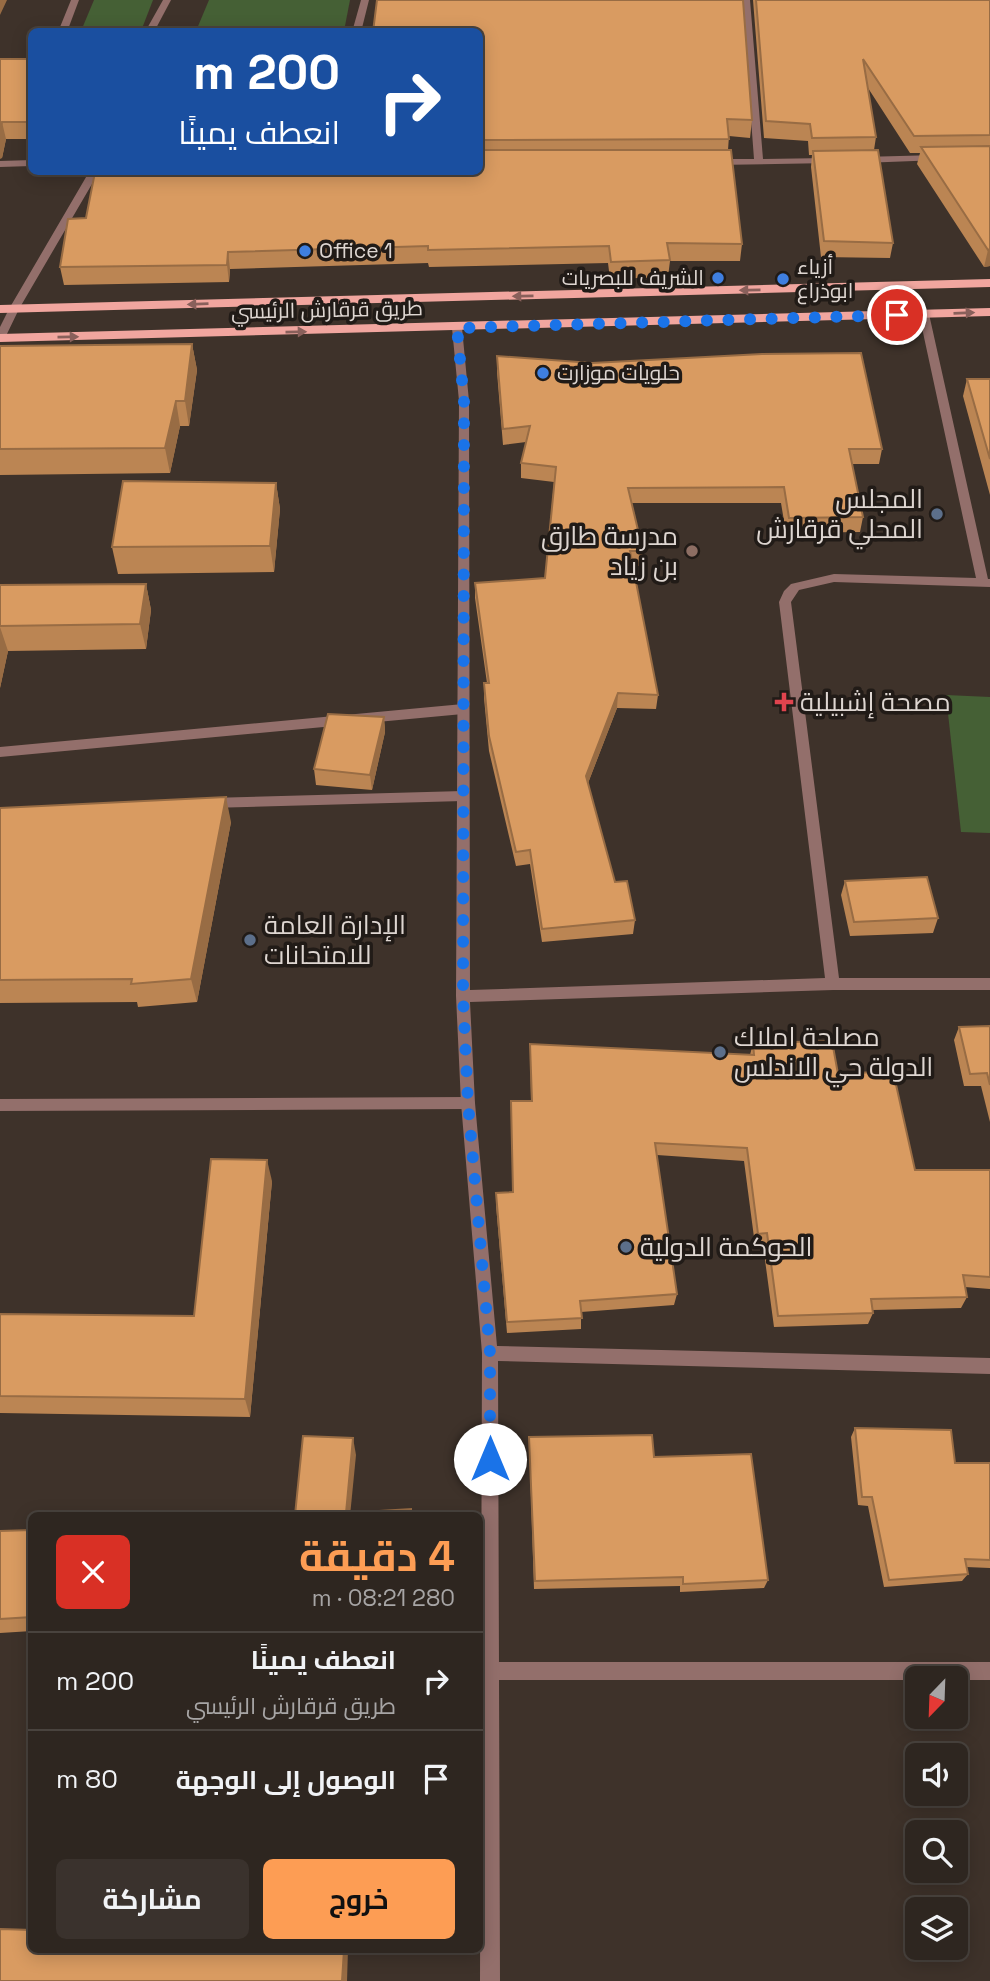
<!DOCTYPE html>
<html lang="ar">
<meta charset="utf-8">
<style>
:root{--surface:#2e2620;--page:#3a322d;--text:#f1f3f6;--muted:#a7a5a5;--line:#49433e;--accent:#fd9d54}
body{margin:0;font-family:"Space Grotesk",Cairo,sans-serif;background:var(--page);color:var(--text);direction:rtl;height:100vh;display:flex;flex-direction:column;font-size:26px;white-space:nowrap}
*{box-sizing:border-box;margin:0}
p{font-size:23px;color:var(--muted)}
.icon{flex:none;width:38px;height:38px;fill:none;stroke:currentColor;stroke-width:2;stroke-linecap:round;stroke-linejoin:round}
.map{position:relative;flex:1;overflow:hidden;direction:ltr}
.panel{position:absolute;left:28px;top:1512px;width:455px;height:441px;display:flex;flex-direction:column;background:var(--surface);border-radius:10px;box-shadow:0 4px 18px #0003,0 0 0 2px var(--line);direction:rtl}
.panel>*{flex:none}
.banner{position:absolute;left:28px;top:28px;width:455px;height:147px;border-radius:10px;box-shadow:0 4px 18px #0003,0 0 0 2px var(--line);direction:rtl;background:#1a4fa0;color:#fff;overflow:hidden}
.needle{width:46px;rotate:203deg}
.buttons{position:absolute;left:905px;top:1666px;display:grid;gap:14px}
.buttons a{display:grid;place-items:center;width:63px;height:63px;border-radius:10px;background:var(--surface);box-shadow:0 4px 18px #0003,0 0 0 2px var(--line);font-size:35px}
.pin{position:absolute;display:grid;place-items:center;width:60px;height:60px;color:#fff;margin:-30px;border:4px solid #fff;border-radius:50%;box-shadow:0 2px 7px #0007}
.me{position:absolute;width:77px;margin:-38px;rotate:0deg;stroke-linejoin:round;filter:drop-shadow(0 0 5px #0008)}
.turn{display:flex;align-items:center;gap:24px;height:147px;padding:0 28px;font-size:32px}
.turn .icon{width:91px;height:91px;stroke-width:2.5}
.turn b{display:block;font-size:49px;line-height:60px}
.round{display:grid;place-items:center;flex:none;width:74px;height:74px;border-radius:10px;background:var(--page)}
.overview{display:flex;align-items:center;justify-content:space-between;height:119px;padding:0 28px}
h1{font-size:42px;font-weight:700;line-height:52px;color:var(--accent)}
.cta{display:flex;gap:14px;margin-top:auto;padding:14px 28px}
.cta a{flex:1;height:80px;border-radius:10px;background:var(--accent);color:#111;font-size:28px;font-weight:700;line-height:80px;text-align:center}
.cta a+a{background:var(--page);color:var(--text)}
ul{padding:0;list-style:none}
li{display:flex;align-items:center;gap:21px;height:98px;padding:0 28px;border-top:2px solid var(--line)}
li div{flex:1}
li b{display:block;font-size:26px}
li em{font-style:normal}
.map>svg:first-child{display:block}
.green{fill:#456035}
.lines{fill:none;stroke-linecap:round;stroke-linejoin:round}
.lane{fill:#936f6b;fill-rule:evenodd}
.street{fill:#936f6b;fill-rule:evenodd}
.primary{fill:#f1a69f;fill-rule:evenodd}
.wall{fill:#bb8553}
.shaded-wall{fill:#986c44}
.building{fill:#d99b61;stroke:#986c44;stroke-width:2}
.oneway{fill:#89605b}
.route{stroke:#1a73e8;stroke-width:12;stroke-dasharray:0 21.6}
.shop-dot{fill:#3f7fe0;stroke:#211b17;stroke-width:2.5}
.service-dot{fill:#5c6f8a;stroke:#211b17;stroke-width:2.5}
.education-dot{fill:#8d6e63;stroke:#211b17;stroke-width:2.5}
.health-dot{fill:#e0444e;stroke:#211b17;stroke-width:2.5}
.labels{text-anchor:middle;stroke-width:7;stroke-linejoin:round;paint-order:stroke}
.far-poi-label{font-size:21px;fill:#ded6d1;stroke:#211b17;text-anchor:start}
.far-street-label{font-size:21px;fill:#ded6d1;stroke:#211b17}
.poi-label{font-size:26px;fill:#ded6d1;stroke:#211b17;text-anchor:start}
</style>
<div class="map">
<svg width="990" height="1981" viewBox="0 0 990 1981">
<rect width="100%" height="100%" fill="#3e322a"/>
<g class="green">
<path d="M94,0H153L141,31H81Z"/>
<path d="M209,0H350L344,31H196Z"/>
<path d="M946,695L990,697V833L961,832Z"/>
</g>
<g class="lines">
<g class="lane">
<path d="M463,704L469,709L463,714L0,757V747Z"/>
<path d="M463,791L469,796L463,801L209,808L203,803L209,798Z"/>
<path d="M468,1097L473,1099L475,1103L473,1107L468,1109L0,1111V1099Z"/>
<path d="M490,1662H990V1680H490L484,1677L481,1671L484,1665Z"/>
</g>
<g class="street">
<path d="M71,0H79L67,32H58Z"/>
<path d="M163,0H171L154,32H145Z"/>
<path d="M361,0H369L361,32H352Z"/>
<path d="M742,0H750L763,159L828,158L831,159V163L715,165L710,162L715,159H754Z"/>
<path d="M937,155L942,158L940,160L862,163L857,160L862,157Z"/>
<path d="M32,160V166L0,167V161Z"/>
<path d="M89,172H99L19,309L5,338L0,341V327L9,309Z"/>
<path d="M924,311L929,314L988,579H990V587L834,582L799,590L791,602L839,978H990V990H833L470,1002L475,1103L497,1346L990,1358V1374L498,1361L500,1981H480L482,1353L461,1103L456,996L459,401L452,328L457,325L462,328L469,401L470,990L825,978L779,602L784,591L791,584L834,574L976,578L919,314Z"/>
</g>
<g class="primary">
<path d="M990,279V287L0,313V305Z"/>
<path d="M990,308V316L0,342V334Z"/>
</g>
</g>
<g class="wall">
<path d="M753,0H990V266L984,267L917,164L920,153H910L868,88L876,137L874,150L893,243L890,258L821,257L811,167L812,155H809L808,141L764,138Z"/>
<path d="M480,32L752,120L750,138L729,136L728,150L742,244L740,261H670L668,277L610,279L608,263L429,267L428,263L230,269L229,282L64,285L60,267L86,218Z"/>
<path d="M0,59H32V139H6L2,158Z"/>
<path d="M192,344L197,370L189,426H180L170,473L0,475V346Z"/>
<path d="M497,356L882,449L879,464H852L863,517L860,532L786,533L781,503H632L643,551L641,566H633L658,695L656,709L617,708L588,783L615,882L635,920L633,934L542,942L530,864L516,866L489,751L484,698V683H487L475,598V583L545,578L554,482L521,478V463L526,442L503,445L497,372Z"/>
<path d="M967,379H990V495L963,396Z"/>
<path d="M276,483L280,509L274,572L118,574L112,547Z"/>
<path d="M146,584L151,610L146,649L8,651L0,688V585Z"/>
<path d="M384,717L385,732L372,790L316,785L314,769Z"/>
<path d="M0,808L231,822L197,1002L138,1007L137,1002L0,1003Z"/>
<path d="M845,881L938,918L933,933L850,936L841,895Z"/>
<path d="M990,1026V1122L981,1086H964L954,1040L959,1027Z"/>
<path d="M753,1043L838,1074L915,1170H990V1289L965,1287L967,1297L961,1308L873,1310V1313L868,1324L774,1327L763,1245H755L744,1161L657,1155L677,1294L674,1305L581,1312V1329L507,1333L496,1205V1193L513,1192L511,1101H531L530,1044L750,1055Z"/>
<path d="M272,1181L250,1417L0,1413V1314L194,1316Z"/>
<path d="M855,1428L955,1463H990V1568L966,1567L968,1574L962,1581L884,1587L868,1506L858,1505L851,1437Z"/>
<path d="M529,1437L654,1457L768,1580L764,1588L680,1592V1586L534,1589Z"/>
<path d="M32,1530V1631L0,1633V1531Z"/>
</g>
<g class="shaded-wall">
<path d="M0,0H7L0,15Z"/>
<path d="M2,122L6,139L2,158L0,159V131Z"/>
<path d="M990,249V266L984,267L988,250Z"/>
<path d="M228,252L230,269L229,282L227,265Z"/>
<path d="M192,344L197,370L189,426L185,401Z"/>
<path d="M176,401L180,426L170,473L165,448Z"/>
<path d="M276,483L280,509L274,572L270,546Z"/>
<path d="M146,584L151,610L146,649L140,624Z"/>
<path d="M0,627L8,651L0,688Z"/>
<path d="M618,693L617,708L585,791L586,776Z"/>
<path d="M384,717L385,732L372,790L370,775Z"/>
<path d="M226,797L231,822L197,1002L191,979Z"/>
<path d="M267,1160L272,1181L250,1417L245,1399Z"/>
<path d="M353,1438L356,1455L350,1516L346,1513Z"/>
<path d="M344,1950H348L347,1981H342Z"/>
</g>
<g class="building">
<path d="M377,0H743L752,120L727,119L729,139L480,140V32H373Z"/>
<path d="M756,0H990V135L914,136L863,59L876,137L812,138L810,124L766,121Z"/>
<path d="M0,59H32V122H2L0,131Z"/>
<path d="M990,146V249L988,250L921,147Z"/>
<path d="M480,149V150H731L742,244L667,243L670,260L611,262L609,246L428,250V246L228,252L227,265L60,267L68,219L86,218L95,172H480Z"/>
<path d="M878,150L893,243L824,241L813,151Z"/>
<path d="M192,344L185,401H176L165,448L0,449V346Z"/>
<path d="M861,353L882,449H849L863,517L789,518L784,487L628,488L643,551H630L658,695L618,693L586,776L615,882L627,881L635,920L542,929L530,850L516,852L489,736L484,683H489L475,583L545,578L556,467L521,463L530,426L503,429L497,356L592,363L762,354Z"/>
<path d="M967,379H990V459Z"/>
<path d="M123,481L276,483L270,546L112,547Z"/>
<path d="M146,584L140,624L0,626V585Z"/>
<path d="M328,714L384,717L370,775L314,769Z"/>
<path d="M226,797L191,979L131,984L132,979L0,980V808Z"/>
<path d="M927,877L938,918L854,922L845,881Z"/>
<path d="M990,1026V1085L987,1073L970,1074L959,1027Z"/>
<path d="M832,1041L838,1074L893,1071L915,1170H990V1277L963,1275L967,1297L871,1299L873,1313L778,1316L767,1233L758,1234L747,1148L655,1143L677,1294L580,1301L582,1318L507,1322L496,1193L513,1192L511,1101H532L530,1044L754,1055L753,1043Z"/>
<path d="M211,1159L267,1160L245,1399L0,1396V1314L194,1316Z"/>
<path d="M855,1428L951,1430L955,1463H990V1560L965,1559L968,1574L889,1580L872,1497H862Z"/>
<path d="M652,1435L654,1457L751,1454L768,1580L683,1584V1577L535,1581L529,1437Z"/>
<path d="M303,1436L353,1438L346,1513L411,1509V1516H292L295,1515Z"/>
<path d="M32,1530V1617L0,1619V1531Z"/>
<path d="M0,1929L32,1930V1950H344L342,1981H0Z"/>
</g>
<defs><path id="oneway-solid" d="M-6-.8H1V-3.2L6.5 0L1 3.2V.8H-6Z" transform="scale(1.75)"/></defs>
<g class="oneway">
<use href="#oneway-solid" transform="translate(750 290) rotate(179)"/>
<use href="#oneway-solid" transform="translate(523 296) rotate(179)"/>
<use href="#oneway-solid" transform="translate(198 304) rotate(178)"/>
<use href="#oneway-solid" transform="translate(964 313) rotate(-2)"/>
<use href="#oneway-solid" transform="translate(296 332) rotate(-1)"/>
<use href="#oneway-solid" transform="translate(68 337) rotate(-1)"/>
</g>
<g class="lines">
<path class="route" d="M490,1459V1353L468,1103L463,996L464,401L457,328L897,315"/>
</g>
<g class="shop-dot">
<circle cx="305" cy="251" r="7"/>
<circle cx="718" cy="278" r="7"/>
<circle cx="783" cy="279" r="7"/>
<circle cx="543" cy="373" r="7"/>
</g>
<g class="service-dot">
<circle cx="937" cy="514" r="7"/>
<circle cx="250" cy="940" r="7"/>
<circle cx="720" cy="1052" r="7"/>
<circle cx="626" cy="1247" r="7"/>
</g>
<circle class="education-dot" cx="692" cy="551" r="7"/>
<path class="health-dot" d="M780.5 691.5h7v7h7v7h-7v7h-7v-7h-7v-7h7z"/>
<g class="labels">
<g class="far-poi-label">
<text x="319" y="258">Office 1</text>
<text x="797" y="274">أزياء<tspan x="797" dy="24">ابوذراع</tspan></text>
<text x="704" y="285" text-anchor="end">الشريف للبصريات</text>
<text x="557" y="380">حلويات موزارت</text>
</g>
<g class="far-street-label">
<text transform="translate(327 310) rotate(-1)" y="7">طريق قرقارش الرئيسي</text>
</g>
<g class="poi-label">
<text x="923" y="508" text-anchor="end">المجلس<tspan x="923" dy="30">المحلي قرقارش</tspan></text>
<text x="678" y="545" text-anchor="end">مدرسة طارق<tspan x="678" dy="30">بن زياد</tspan></text>
<text x="800" y="711">مصحة إشبيلية</text>
<text x="264" y="934">الإدارة العامة<tspan x="264" dy="30">للامتحانات</tspan></text>
<text x="734" y="1046">مصلحة املاك<tspan x="734" dy="30">الدولة حي الاندلس</tspan></text>
<text x="640" y="1256">الحوكمة الدولية</text>
</g>
</g>
</svg>
<div class="buttons">
<a><svg class="needle" viewBox="-14 -14 28 28"><path d="M0-13l5 13h-10z" fill="#e53935"/><path d="M0 13l5-13h-10z" fill="#a7a5a5"/></svg></a>
<a><svg class="icon" aria-label="sound" viewBox="0 0 24 24"><path d="M4 9h4l5-4v14l-5-4H4zM17 9q2 3 0 6"/></svg></a>
<a><svg class="icon" aria-label="search" viewBox="0 0 24 24"><circle cx="10" cy="10" r="6"/><path d="M15 15l6 6"/></svg></a>
<a><svg class="icon" aria-label="layers" viewBox="0 0 24 24"><path d="M12 4l9 5-9 5-9-5zM3 14l9 5 9-5"/></svg></a>
</div>
<div class="pin" style="left:897px;top:315px;background:#d93025"><svg class="icon" aria-label="arrive" viewBox="0 0 24 24"><path d="M6 21V4h12l-3 4 3 4H6"/></svg></div>
<svg class="me" style="left:490px;top:1459px" viewBox="-20 -20 40 40"><circle r="19" fill="#fff"/><path d="M0-13L10 11 0 6-10 11z" fill="#1a73e8"/></svg>
<div class="banner">
<div class="turn"><svg class="icon" aria-label="right" viewBox="0 0 24 24"><path d="M7 20v-9h11M14 6l5 5-5 5"/></svg><div><b>200 m</b>انعطف يمينًا</div></div>
</div>
<section class="panel">
<div class="overview"><div><h1>4 دقيقة</h1><p>280 m · 08:21</p></div><a class="round" style="background:#d93025;color:#fff"><svg class="icon" aria-label="close" viewBox="0 0 24 24"><path d="M6 6l12 12M18 6L6 18"/></svg></a></div>
<ul>
<li><svg class="icon" aria-label="right" viewBox="0 0 24 24"><path d="M7 20v-9h11M14 6l5 5-5 5"/></svg><div><b>انعطف يمينًا</b><p>طريق قرقارش الرئيسي</p></div><em>200 m</em></li>
<li><svg class="icon" aria-label="arrive" viewBox="0 0 24 24"><path d="M6 21V4h12l-3 4 3 4H6"/></svg><div><b>الوصول إلى الوجهة</b></div><em>80 m</em></li>
</ul>
<div class="cta"><a>خروج</a><a>مشاركة</a></div>
</section>
</div>
